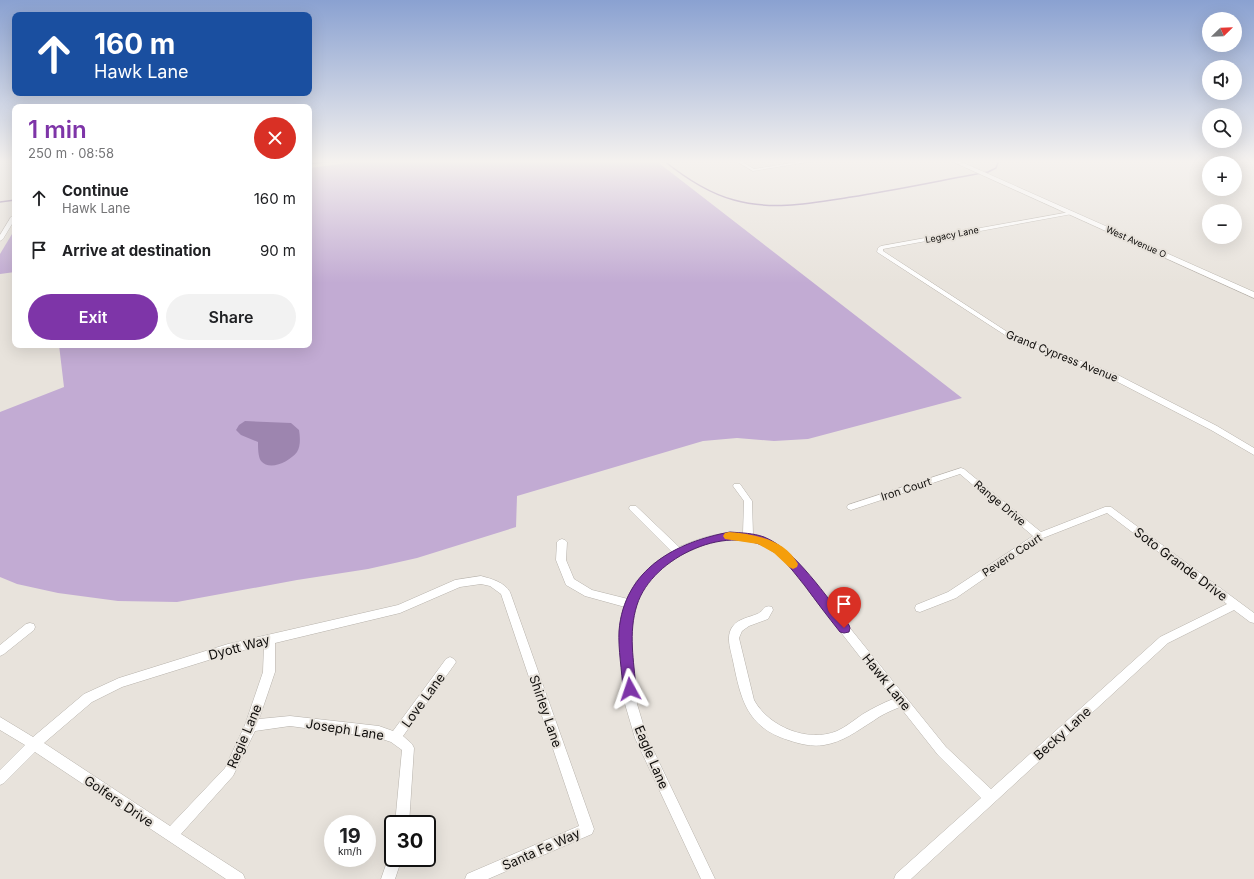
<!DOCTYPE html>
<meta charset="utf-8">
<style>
:root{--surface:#fff;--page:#f2f2f2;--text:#202124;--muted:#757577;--accent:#7e35a8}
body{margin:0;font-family:Inter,sans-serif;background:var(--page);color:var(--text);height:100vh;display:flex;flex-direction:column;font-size:15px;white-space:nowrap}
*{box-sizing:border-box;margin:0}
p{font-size:13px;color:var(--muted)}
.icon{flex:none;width:22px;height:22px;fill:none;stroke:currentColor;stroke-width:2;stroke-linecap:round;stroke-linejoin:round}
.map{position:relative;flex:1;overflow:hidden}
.sheet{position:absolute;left:12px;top:104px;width:300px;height:244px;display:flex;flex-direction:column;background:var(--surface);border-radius:8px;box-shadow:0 4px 16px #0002}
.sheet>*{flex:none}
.top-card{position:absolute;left:12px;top:12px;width:300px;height:84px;border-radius:8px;box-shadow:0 4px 16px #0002;background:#1a4fa0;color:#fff;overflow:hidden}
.needle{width:26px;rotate:67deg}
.buttons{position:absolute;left:1202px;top:12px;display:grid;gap:8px}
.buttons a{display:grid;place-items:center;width:40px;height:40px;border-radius:50%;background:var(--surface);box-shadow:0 4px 16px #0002;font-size:20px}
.speed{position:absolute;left:324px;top:815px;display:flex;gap:8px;font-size:20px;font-weight:700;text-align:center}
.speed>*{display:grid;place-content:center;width:52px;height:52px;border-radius:50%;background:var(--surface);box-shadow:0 4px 16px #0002;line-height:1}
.speed small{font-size:10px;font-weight:400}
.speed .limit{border:2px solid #111;border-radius:6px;background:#fff;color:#111}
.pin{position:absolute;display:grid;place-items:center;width:34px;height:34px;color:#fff;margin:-41px -17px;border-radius:50% 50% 50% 0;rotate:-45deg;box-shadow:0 0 4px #0007}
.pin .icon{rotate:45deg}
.me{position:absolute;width:44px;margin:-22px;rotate:355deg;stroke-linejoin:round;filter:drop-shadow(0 0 3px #0008)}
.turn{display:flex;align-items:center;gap:14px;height:84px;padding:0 16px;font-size:18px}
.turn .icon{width:52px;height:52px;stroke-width:2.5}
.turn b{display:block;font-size:28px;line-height:34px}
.round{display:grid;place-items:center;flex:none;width:42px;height:42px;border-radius:21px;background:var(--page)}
.overview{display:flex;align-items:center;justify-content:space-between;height:68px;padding:0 16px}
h1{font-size:24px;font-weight:600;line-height:30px;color:var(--accent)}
.button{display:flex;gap:8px;margin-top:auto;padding:8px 16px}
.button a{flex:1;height:46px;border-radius:24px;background:var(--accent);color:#fff;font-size:16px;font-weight:600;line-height:46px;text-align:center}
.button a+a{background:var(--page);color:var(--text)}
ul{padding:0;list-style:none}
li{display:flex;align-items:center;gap:12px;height:52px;padding:0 16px}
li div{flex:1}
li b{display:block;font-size:15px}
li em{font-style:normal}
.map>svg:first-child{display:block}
.green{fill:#c2abd3}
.water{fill:#9d85af}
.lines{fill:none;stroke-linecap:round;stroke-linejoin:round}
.stream{stroke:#9d85af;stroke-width:1.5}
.minor-casing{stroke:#b7b2ab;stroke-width:1}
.secondary-casing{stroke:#b7b2ab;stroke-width:1}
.minor{fill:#fff;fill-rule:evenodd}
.secondary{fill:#fff;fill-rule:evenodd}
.route{fill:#7e35a8;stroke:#52226d}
.slow{fill:#f59e0b}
.labels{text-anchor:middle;stroke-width:4;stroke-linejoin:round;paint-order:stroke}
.far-street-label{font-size:9px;fill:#100e0c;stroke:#e8e3dc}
.street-label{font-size:11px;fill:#100e0c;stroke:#e8e3dc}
.near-street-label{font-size:13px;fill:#100e0c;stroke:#e8e3dc}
</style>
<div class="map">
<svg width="1254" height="879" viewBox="0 0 1254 879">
<rect width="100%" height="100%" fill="#e8e3dc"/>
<g class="green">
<path d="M371,160H655L962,398L808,439L774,441L737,438L703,441L517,496L516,527L417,558L368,569L297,580L177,602L118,601L58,593L17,584L0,577V412L64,387L59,345H309V168Z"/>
<path d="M15,229V272L0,274V254Z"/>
</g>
<path class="water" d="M245,421L291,423L299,430C300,436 301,446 297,452C290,461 270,472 261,461C258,457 258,447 258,442L241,435L236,430L239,425Z"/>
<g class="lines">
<g class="stream">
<path d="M663,160C684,177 707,193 734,200C772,211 812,203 851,197C897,190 942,180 988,172L996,168L999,160"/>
<path d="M309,164L338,160"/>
<path d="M0,202L15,200"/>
</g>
<defs>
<g id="minor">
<path d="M734,160H739L754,169L810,160H820L753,171Z"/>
<path d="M1070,212L1072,213V214L883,249V251L1012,335L1116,374L1217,426L1254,448V455L1211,430L1110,378L1008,337L877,252L878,248L881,246Z"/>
<path d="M11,217H15V219L3,239L0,241V235Z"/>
<path d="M961,468L964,469L1041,532L1105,507H1111L1254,613V623L1250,622L1234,610L1168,643L911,879H894L896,874L981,798L938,755L900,707C890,711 881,715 873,721C857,731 843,742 824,745C812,747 800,744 788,740C747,727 741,700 733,661C731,650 725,636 733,626C738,619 750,617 757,614C764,612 763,604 772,607L773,610L768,619L749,626L742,631L739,638L754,700C769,727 808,743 837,731C846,727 854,720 863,714C873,708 883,703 893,699L793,571L775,553L759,543L730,539L708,543L681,555L659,570L645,585L636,604L630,631L637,704L647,737L715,879H701L635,738L625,704L620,631L625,607L585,596L566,585L556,560L557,542L559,540L562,539L565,540L567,542L566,560L574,579L592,590L628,599L637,580L653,564L672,552L630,510L629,508L630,506H636L679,547C701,538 719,531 743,534L744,501L733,486L734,484H740L752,501L753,535C773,538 786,552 799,565L946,747L991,789L1160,637L1227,604L1107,513L1043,538L956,598L920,612L916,611L915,608L916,605L948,592L1033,536L960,474L851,510L848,509L847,507L848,505Z"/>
<path d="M481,576C492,579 504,582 510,592L594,829L592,834L488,879H465L467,874L579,826L501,594L490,586L481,584L460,587L400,613L275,643V672L259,719L290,716L379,726L393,731L446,659L450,657L454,659L456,662L454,665L403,736L412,744L414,748L409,824H395L402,750L391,742L379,738L290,726L255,731L233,776L181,834L243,874L245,879H226L35,752L4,783L0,785V770L25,745L0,730V717L33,737L84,694L119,678L228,644L398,605L455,580ZM264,645L263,672L245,725L225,768L170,826L44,743L92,702L122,687L228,654Z"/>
<path d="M30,623L34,624L35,627L34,630L4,654L0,656V645L26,624Z"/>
<path d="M393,852V858H402L395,879H381L390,853Z"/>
</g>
<path id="secondary" d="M949,160H957L1254,292V298Z"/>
</defs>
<use href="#minor" class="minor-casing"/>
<use href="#secondary" class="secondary-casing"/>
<use href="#minor" class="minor"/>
<use href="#secondary" class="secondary"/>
</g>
<linearGradient id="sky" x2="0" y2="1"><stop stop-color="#8aa1d1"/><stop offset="0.57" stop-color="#f5f2ef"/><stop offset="1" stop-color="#f5f2ef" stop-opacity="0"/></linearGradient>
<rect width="1254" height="283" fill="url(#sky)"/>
<path class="route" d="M730,532C742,533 753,533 764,537C795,549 827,598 849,625L850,628L849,632L844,633L840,632C828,617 816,601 805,586C796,575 786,561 774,552C731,520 652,557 637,605C628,633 634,661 636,689L634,693L630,695L625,693L623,689C622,672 618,648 619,631C624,569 676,542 730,532Z"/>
<path class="slow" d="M729,532C754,534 785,539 798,564L797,567L793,569L789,567L774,553L758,544L725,539L723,536L725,533Z"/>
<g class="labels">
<g class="far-street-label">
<text transform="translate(952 235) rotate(-11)" y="3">Legacy Lane</text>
<text transform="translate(1136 242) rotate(24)" y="3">West Avenue O</text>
</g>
<g class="street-label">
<text transform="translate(1062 356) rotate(22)" y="4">Grand Cypress Avenue</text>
<text transform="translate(906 489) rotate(-18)" y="4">Iron Court</text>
<text transform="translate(1000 503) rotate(40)" y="4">Range Drive</text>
<text transform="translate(1012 555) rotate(-33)" y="4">Pevero Court</text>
</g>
<g class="near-street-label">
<text transform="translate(1181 564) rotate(37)" y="5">Soto Grande Drive</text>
<text transform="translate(239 647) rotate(-15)" y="5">Dyott Way</text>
<text transform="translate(887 682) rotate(51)" y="5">Hawk Lane</text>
<text transform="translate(423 700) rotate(-54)" y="5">Love Lane</text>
<text transform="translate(546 711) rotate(71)" y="5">Shirley Lane</text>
<text transform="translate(345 729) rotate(9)" y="5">Joseph Lane</text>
<text transform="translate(1062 733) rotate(-42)" y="5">Becky Lane</text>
<text transform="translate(244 736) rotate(-67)" y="5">Regie Lane</text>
<text transform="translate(652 757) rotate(67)" y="5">Eagle Lane</text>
<text transform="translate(119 801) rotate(34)" y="5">Golfers Drive</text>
<text transform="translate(541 849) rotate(-24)" y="5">Santa Fe Way</text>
</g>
</g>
</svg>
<div class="buttons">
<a><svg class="needle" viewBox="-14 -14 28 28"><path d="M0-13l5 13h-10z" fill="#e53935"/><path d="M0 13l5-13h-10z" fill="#757577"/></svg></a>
<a><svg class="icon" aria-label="sound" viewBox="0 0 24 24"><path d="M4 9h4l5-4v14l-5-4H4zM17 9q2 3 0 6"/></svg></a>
<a><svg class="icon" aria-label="search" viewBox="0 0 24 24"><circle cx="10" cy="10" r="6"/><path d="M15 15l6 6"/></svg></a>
<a>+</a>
<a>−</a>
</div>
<div class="speed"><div>19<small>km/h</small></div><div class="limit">30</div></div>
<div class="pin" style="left:844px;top:628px;background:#d93025"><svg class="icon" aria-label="arrive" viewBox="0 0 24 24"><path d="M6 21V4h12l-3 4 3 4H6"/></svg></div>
<svg class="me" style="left:630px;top:689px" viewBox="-20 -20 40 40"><path d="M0-17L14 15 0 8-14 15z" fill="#7e35a8" stroke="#fff" stroke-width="4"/></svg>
<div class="top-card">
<div class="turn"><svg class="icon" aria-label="ahead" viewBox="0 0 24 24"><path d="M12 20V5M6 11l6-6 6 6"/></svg><div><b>160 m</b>Hawk Lane</div></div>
</div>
<section class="sheet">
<div class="overview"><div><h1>1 min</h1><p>250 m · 08:58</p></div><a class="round" style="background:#d93025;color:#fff"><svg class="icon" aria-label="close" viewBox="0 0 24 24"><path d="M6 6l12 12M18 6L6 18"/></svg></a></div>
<ul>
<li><svg class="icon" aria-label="ahead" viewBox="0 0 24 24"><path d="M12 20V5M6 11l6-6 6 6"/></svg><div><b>Continue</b><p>Hawk Lane</p></div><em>160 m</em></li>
<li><svg class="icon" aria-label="arrive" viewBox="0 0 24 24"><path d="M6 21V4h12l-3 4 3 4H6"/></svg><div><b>Arrive at destination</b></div><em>90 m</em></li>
</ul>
<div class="button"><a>Exit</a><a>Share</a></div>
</section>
</div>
